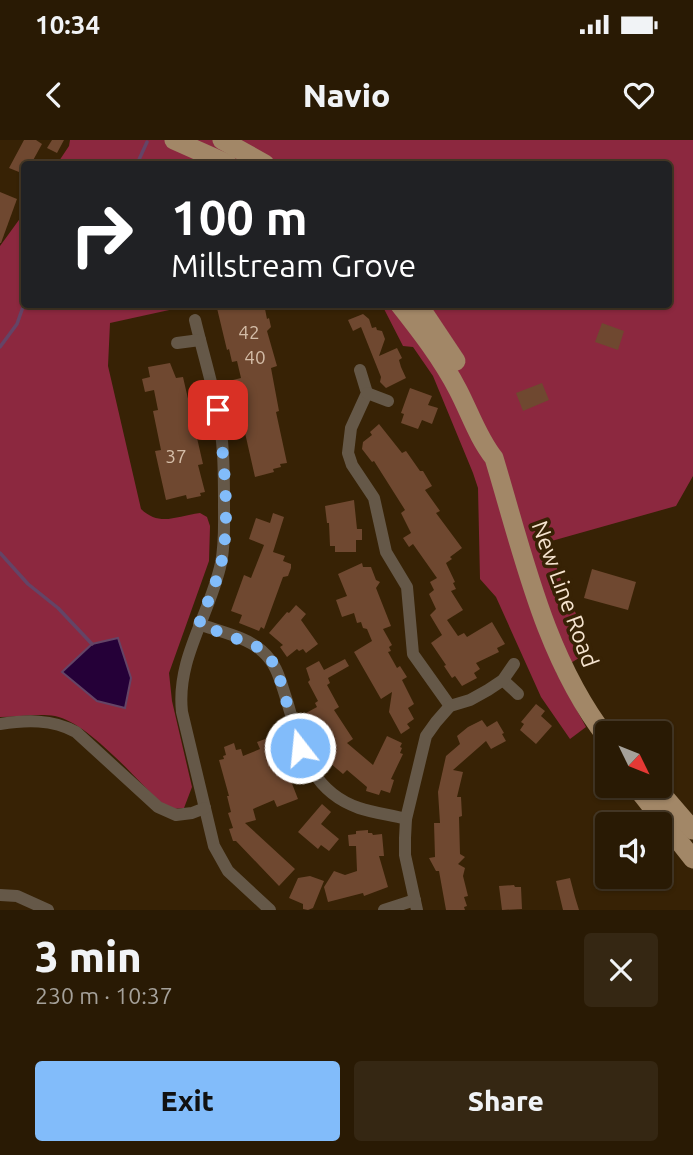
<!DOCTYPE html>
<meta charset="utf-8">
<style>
:root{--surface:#291a04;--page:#352713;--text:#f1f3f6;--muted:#a5a19a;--line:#453826;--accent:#82bcfa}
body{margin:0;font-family:Ubuntu,sans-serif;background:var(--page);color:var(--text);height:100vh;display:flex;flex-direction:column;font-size:26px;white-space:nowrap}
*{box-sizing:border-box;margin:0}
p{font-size:23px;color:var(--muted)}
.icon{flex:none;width:38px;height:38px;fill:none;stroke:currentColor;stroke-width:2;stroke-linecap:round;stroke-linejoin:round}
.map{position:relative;height:770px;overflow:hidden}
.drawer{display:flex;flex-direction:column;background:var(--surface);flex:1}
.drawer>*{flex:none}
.hud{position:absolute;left:21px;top:21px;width:651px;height:147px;border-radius:7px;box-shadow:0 2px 5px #0004,0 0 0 2px var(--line);background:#202124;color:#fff;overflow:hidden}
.needle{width:46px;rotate:133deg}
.fabs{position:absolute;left:595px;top:581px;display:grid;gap:14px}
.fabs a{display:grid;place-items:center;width:77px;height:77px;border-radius:7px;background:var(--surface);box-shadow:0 2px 5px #0004,0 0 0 2px var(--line);font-size:35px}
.pin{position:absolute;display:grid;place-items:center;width:60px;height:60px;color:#fff;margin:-30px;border-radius:14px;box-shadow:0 4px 10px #0006}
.me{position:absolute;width:77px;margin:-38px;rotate:344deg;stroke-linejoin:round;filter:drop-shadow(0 0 5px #0008)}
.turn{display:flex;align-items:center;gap:24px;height:147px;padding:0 35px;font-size:32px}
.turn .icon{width:91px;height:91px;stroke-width:2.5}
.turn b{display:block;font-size:49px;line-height:60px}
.round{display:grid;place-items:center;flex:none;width:74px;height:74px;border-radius:7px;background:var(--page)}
.head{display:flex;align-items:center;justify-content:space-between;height:119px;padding:0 35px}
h1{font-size:42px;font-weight:800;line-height:52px}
.primary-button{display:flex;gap:14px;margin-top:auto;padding:14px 35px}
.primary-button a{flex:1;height:80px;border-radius:7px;background:var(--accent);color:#111;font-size:28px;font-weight:800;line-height:80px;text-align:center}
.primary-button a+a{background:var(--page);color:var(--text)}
.status{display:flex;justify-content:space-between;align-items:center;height:49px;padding:0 35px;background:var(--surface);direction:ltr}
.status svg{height:19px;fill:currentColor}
header{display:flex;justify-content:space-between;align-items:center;height:91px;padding:0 35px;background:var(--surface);font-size:32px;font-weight:800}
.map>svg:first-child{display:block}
.forest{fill:#8c283f}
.water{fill:#250038;stroke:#644466;stroke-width:2}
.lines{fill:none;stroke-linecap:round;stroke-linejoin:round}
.stream{stroke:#644466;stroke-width:3.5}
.building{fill:#6f4830}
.street{stroke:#655848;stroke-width:12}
.primary{stroke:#a28767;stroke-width:19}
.route{stroke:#82bcfa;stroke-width:12;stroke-dasharray:0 21.6}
.labels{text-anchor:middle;stroke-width:7;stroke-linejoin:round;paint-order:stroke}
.number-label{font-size:19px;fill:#d4bda8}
.street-label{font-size:23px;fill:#f6e4d0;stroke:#372205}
</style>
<div class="status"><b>10:34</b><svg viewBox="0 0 49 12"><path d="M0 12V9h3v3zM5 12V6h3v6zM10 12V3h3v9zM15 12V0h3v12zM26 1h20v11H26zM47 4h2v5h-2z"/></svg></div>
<header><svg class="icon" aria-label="back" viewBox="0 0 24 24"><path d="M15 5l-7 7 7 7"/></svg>Navio<svg class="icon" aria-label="heart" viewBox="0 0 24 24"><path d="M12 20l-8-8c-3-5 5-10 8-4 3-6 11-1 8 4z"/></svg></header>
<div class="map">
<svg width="693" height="770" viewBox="0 0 693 770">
<rect width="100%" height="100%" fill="#372205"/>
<g class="forest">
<path d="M70,0H693V336L676,366L548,402L561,440L592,510L556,532L586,587L570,599L541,557L496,457L480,439L478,348L473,333L433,236L413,207L403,206L382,165L668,164V24H57L69,6Z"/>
<path d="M24,73V164L192,165L110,183L108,226L141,369C160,387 176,376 200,373L207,377L210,386L209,421L169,533L172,561L192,647L184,668L173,669L160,662C135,638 87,582 55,576C38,573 17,577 0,577V106Z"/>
</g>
<path class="water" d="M118,498L131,538L125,568L97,561L62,532L92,504Z"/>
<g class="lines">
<g class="stream">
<path d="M137,24L147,2"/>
<path d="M0,207L17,184L24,164"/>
<path d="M0,413L28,444L58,468L92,504"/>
</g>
</g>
<g class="building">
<path d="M24,0H36L42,4L31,24H24V34L9,28Z"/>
<path d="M52,0H64L57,13L47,8Z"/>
<path d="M0,52L17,59L1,103H0Z"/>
<path d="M216,164H264L267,179L269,178L271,187L267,191L277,226L271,228L279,271L276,272L287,323L280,324L281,327L273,329L274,332L255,337L233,240L241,238L237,221L232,222L229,209L227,210Z"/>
<path d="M363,174L369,179L372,188L376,187L377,190L382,191L385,199L379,216L397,208L402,218L399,220L401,227L406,238L386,248L380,242L381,237L361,187L353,191L348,180Z"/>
<path d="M602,183L624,191L618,210L595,202Z"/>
<path d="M170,223L176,238L183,237L203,324L198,325L205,352L200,353L201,356L187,359L186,355L166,360L155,311L161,310L153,271L158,270L154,250L145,252L142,239L150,237L148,227Z"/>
<path d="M542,243L549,260L523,271L516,253Z"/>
<path d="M410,248L432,256L428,265L438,268L432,284L422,280L418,289L401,283L404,274L401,273Z"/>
<path d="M379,284L402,313L406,311L420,331H423L432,346L425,350L440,371L436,373L462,408L450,417L452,419L446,423L455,442L453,443L456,449L451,451L463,470L447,480L458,496L464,493L467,497L492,482L505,504L497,508L499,512L476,523L480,529L474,533L477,538L462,546L455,536L452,538L444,526L446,525L431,503L442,495L430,475L436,469L429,454L434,450L430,442L437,438L413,404L409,407L403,398L411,393L401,373L405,370L374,321L372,322L362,309L363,302L372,295L370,292Z"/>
<path d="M354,360L357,389H362V400H356V412H335V406H330L329,383H327L325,366Z"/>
<path d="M273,373L284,377L273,412L285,416L283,421L291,424V428L288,436L283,437L264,489L261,487L259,491L239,483L242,475L231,471L244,435L251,438L264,405L249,399L256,378L270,383Z"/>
<path d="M362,423L363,427H371L376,440L380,442L376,448L391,486L383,489L392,505L389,507L391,511L388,512L397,528L400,526L407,537L402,540L414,564L408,568L414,579L407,584L410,588L401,594L389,572L392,552L381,559L354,512L372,501L367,489L363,488L361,482L357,483L354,473L342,477L336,460L347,456L338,434Z"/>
<path d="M592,429L636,442L628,470L584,458Z"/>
<path d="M296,465L306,474L301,480L318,504L306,513L303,509L299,511L297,509L287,517L280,507L283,505L269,493L287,472L289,473Z"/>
<path d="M345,519L349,526L328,538L330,543L327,545L339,567L334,570L353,599L347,603L373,625L387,596L402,603L400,607L402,608L400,613L403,614L391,639L394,640L390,653L381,650L379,655L366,651L367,647L347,630L343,634L330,623L310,589L313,587L306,573L317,567L315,563L318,561L308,542L310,540L306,528L319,521L324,530Z"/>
<path d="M536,564L545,571L541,576L552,586L536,604L520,590L524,584L521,582Z"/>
<path d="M482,580L487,587L497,581L504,593L502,594L506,601L491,609L486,601L453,630L463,632L457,657H461L462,676L459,677L460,714L465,717L458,724L465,728L463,736L468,756L464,757L467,766L464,767L465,770H446L439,731H436L429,718L435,717L434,683H440L438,652L446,616L460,604L457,596L468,587Z"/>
<path d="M268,598L274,610L280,608L291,629L295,640L291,641L298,659L277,667L274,660L253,669L256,680L245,683L295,729L279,746L236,701H233L229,689L233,688L228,673L231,672L227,656H229L219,620L224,619L223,616L226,615L224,607L234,603L236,610L241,609L243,616L260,609L257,602Z"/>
<path d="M322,664L331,672L321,684L339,699L329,711L321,705L318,709L298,692Z"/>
<path d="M368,690V693H372L373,695L382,694L384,716H379L388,747L364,756L363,753L328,762L324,747L334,731L345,735L357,731L356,706H349L348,695L356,694V691Z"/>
<path d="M310,736L324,741L313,768L308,770L303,769V764L289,758L298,738Z"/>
<path d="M570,738L575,757L579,770H563L556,741Z"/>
<path d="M514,745L515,747H521L522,769L502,770L499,746Z"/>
</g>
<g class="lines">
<g class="street">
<path d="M195,180C202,209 211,239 217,268C224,300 224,333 224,365C224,384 225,404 221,423C210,475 176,518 182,572L214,706L228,731L270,770"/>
<path d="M177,203L200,200"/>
<path d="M360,230L367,253L351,288L348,313L352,325L374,358L386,412L407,447L413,514L450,566"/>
<path d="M367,253L388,261"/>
<path d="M199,484C218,491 247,497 262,511C277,524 280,540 286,558C300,603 307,650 359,668C374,673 391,675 406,679"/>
<path d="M503,540L518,554"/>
<path d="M0,584C26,580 52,579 76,592L158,667L176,675L192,673L205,668"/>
<path d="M0,755L17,756L48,770"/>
<path d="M384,770L415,760"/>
<path d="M417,770L405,715V698L406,679L426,596L436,582L450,566L470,560L488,550L503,540L514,524"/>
</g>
<g class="primary">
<path d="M174,0L228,24"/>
<path d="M222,0L265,24"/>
<path d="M399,164C421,192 442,219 458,250C470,273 478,298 494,318C523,414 545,518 607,598"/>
<path d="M418,164L456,221"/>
<path d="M638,646L640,652L693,719"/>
<path d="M655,646L693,690"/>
</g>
</g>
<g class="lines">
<path class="route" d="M218,270C223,315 232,384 220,428C215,447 206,465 199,484L260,508L276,526L300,608"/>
</g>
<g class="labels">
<g class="number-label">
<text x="249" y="199">42</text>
<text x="255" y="224">40</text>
<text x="176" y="323">37</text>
</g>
<g class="street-label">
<text transform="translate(565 454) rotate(70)" y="8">New Line Road</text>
</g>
</g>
</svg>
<div class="fabs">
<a><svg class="needle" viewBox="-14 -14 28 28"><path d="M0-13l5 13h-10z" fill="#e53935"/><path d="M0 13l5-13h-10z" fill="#a5a19a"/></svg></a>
<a><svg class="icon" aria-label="sound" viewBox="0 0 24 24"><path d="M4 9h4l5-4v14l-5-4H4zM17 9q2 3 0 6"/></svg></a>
</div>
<div class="pin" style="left:218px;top:270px;background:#d93025"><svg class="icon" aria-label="arrive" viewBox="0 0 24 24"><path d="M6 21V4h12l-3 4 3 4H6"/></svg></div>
<svg class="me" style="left:300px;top:608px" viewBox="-20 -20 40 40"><circle r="17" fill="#82bcfa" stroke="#fff" stroke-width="3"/><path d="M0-11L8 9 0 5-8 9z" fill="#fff"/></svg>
<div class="hud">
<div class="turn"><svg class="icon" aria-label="right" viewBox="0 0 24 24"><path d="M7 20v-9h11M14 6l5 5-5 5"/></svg><div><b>100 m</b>Millstream Grove</div></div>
</div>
</div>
<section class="drawer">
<div class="head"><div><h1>3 min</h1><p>230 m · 10:37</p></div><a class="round"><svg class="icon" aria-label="close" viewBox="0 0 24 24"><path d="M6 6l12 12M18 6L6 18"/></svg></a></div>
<div class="primary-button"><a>Exit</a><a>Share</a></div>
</section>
